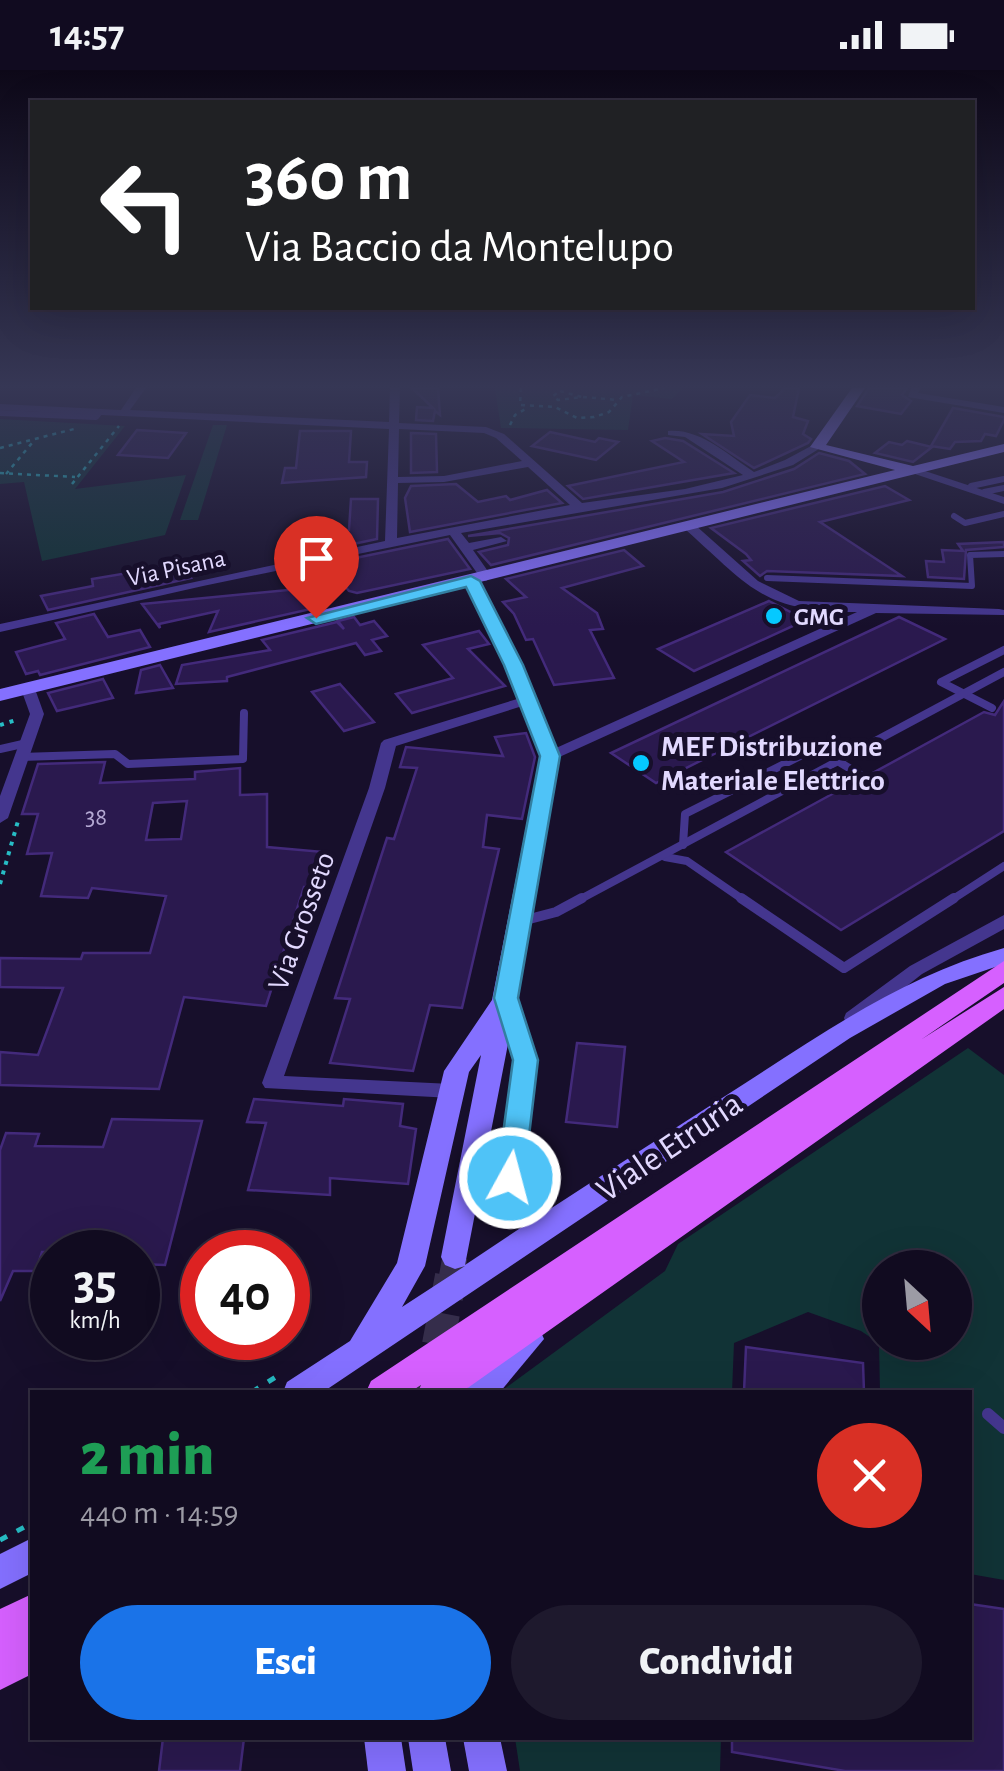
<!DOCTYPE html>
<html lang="it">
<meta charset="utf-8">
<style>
:root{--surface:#110b20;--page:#1e192d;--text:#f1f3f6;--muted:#9c9ba5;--line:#302b3e;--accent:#1a73e8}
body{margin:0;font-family:"Alegreya Sans",sans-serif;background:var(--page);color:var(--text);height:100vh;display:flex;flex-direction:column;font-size:38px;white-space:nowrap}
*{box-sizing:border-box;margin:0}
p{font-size:32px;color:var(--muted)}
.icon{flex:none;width:55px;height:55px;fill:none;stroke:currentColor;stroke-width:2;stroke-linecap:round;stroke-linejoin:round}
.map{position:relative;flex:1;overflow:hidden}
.side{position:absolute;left:30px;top:1320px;width:942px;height:350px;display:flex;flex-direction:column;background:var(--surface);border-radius:0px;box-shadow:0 10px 40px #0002,0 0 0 2px var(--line)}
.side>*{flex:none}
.guide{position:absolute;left:30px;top:30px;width:945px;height:210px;border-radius:0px;box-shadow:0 10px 40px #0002,0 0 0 2px var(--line);background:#202124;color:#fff;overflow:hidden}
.needle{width:65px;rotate:154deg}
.buttons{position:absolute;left:862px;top:1180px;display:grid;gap:20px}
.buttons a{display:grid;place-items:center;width:110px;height:110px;border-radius:50%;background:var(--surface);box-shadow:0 10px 40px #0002,0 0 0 2px var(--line);font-size:50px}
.speed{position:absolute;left:30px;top:1160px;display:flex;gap:20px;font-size:50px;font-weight:700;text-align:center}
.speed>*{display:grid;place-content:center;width:130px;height:130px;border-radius:50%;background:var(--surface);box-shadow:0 10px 40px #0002,0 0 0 2px var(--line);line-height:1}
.speed small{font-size:25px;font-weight:400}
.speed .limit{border:15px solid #d22;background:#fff;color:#111}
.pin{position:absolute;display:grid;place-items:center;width:85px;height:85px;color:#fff;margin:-102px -42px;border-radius:50% 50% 50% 0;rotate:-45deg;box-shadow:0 0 10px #0007}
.pin .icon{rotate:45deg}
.me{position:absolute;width:110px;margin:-55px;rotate:7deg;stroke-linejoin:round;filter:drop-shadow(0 0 8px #0008)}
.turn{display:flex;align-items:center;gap:35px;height:210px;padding:0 50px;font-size:45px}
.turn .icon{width:130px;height:130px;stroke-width:2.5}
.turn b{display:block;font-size:70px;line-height:85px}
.round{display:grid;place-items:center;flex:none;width:105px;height:105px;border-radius:52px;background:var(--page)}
.headline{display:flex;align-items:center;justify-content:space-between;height:170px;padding:0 50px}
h1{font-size:60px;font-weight:800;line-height:75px;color:#1e9e55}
.cta{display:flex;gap:20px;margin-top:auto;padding:20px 50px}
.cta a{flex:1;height:115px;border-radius:60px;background:var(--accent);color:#fff;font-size:40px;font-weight:800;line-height:115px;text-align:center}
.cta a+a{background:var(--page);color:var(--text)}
.status{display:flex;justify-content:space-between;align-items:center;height:70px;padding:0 50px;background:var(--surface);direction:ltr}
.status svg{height:28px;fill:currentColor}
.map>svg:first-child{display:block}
.green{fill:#113336;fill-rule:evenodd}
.building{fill:#2a194e;stroke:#432a7b;stroke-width:2.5;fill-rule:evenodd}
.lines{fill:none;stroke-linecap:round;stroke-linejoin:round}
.secondary-tunnel-far1{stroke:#352d4b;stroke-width:25;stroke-dasharray:25 12;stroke-linecap:butt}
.secondary-tunnel{stroke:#352d4b;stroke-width:32;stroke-dasharray:32 16;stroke-linecap:butt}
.path-far2{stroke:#27bdc5;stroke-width:2.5;stroke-dasharray:4 5;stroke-linecap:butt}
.path-far1{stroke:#27bdc5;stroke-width:4;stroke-dasharray:4 6;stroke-linecap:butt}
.path{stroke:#27bdc5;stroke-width:5;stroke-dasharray:8 11;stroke-linecap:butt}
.lane-far3{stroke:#44368e;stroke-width:6}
.lane-far2{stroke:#44368e;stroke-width:8}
.lane-far1{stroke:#44368e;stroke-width:10}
.lane{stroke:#44368e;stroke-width:12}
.street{fill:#44368e;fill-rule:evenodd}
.secondary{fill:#8470ff;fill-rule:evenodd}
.primary{fill:#d660ff;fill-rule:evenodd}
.route{fill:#4fc3f7;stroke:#337fa1;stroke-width:2.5}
.poi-dot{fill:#05c9ff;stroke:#170f2b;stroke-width:4}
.labels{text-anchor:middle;stroke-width:10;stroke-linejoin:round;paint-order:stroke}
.far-street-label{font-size:25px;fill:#e2d9ff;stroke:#170f2b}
.far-poi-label{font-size:25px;font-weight:bold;fill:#e2d9ff;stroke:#170f2b;text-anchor:start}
.number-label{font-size:25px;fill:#b4a9d3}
.poi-label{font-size:30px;font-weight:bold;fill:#e2d9ff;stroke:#170f2b;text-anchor:start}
.street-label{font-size:30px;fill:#e2d9ff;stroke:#170f2b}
.near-street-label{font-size:35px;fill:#e2d9ff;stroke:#170f2b}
</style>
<div class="status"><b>14:57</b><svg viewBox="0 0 49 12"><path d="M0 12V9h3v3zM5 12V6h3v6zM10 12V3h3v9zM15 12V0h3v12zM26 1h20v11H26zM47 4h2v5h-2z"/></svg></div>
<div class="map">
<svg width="1004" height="1701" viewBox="0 0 1004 1701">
<rect width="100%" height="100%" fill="#170f2b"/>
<g class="green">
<path d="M495,318H683L672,329L633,325L628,360L501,358Z"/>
<path d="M0,349L125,356L75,419L186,405L165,465L42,491L24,412L0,414Z"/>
<path d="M213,355H227L198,450H180Z"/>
<path d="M968,978L1004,1005V1510L970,1504V1322H880L879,1273L861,1261L808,1242L734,1273L732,1322H500L665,1201L678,1174ZM880,1198H955V1272H880Z"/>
<path d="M515,1668H721L720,1701H520Z"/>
</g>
<g class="building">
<path d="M412,318H438L440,345L435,341L433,351L416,350L417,337L433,338Z"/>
<path d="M785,318H799L793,347L808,351L803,364L811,369L808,373L754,398L702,364L734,366L731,352L750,325L775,328Z"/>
<path d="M869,318H907L902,325L911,331L901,344L857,336Z"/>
<path d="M953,338L1004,347V350L996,366L985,364L981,371L955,372L950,379L931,376Z"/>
<path d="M137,360L186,363L168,388L118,385Z"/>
<path d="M300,361H351L349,392H367L366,407L282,413L285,398H296Z"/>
<path d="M550,362L595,372L599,368L618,372L596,390L532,376Z"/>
<path d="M411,363L436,364L437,402L411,403Z"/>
<path d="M665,368L683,371L734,403L583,429L568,416L684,392L652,371Z"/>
<path d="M907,371L932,377L913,392L875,383L889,372L902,375Z"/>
<path d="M819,383L849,391L865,404L491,495L479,482L508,475L509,468L500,463L468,466L723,422L794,399Z"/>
<path d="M456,414L478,432L506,426L510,430L547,420L562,433L410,462L405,428L411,416Z"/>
<path d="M885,416L909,430L820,452L902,506L767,501L760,506L743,491L751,490L746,484L711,458Z"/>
<path d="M351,429H378L377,469L315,482L304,469L349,460Z"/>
<path d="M448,469L470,499L357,523L349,521L326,494Z"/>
<path d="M1004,472V477L966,480L964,509L928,507L926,491L944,492L942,480L963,481L958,474Z"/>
<path d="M624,480L643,496L562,518L597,543L603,559L590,560L614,608L554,615L533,569L526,570L514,544L503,532L526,527L506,509Z"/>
<path d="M181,494L191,508L48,540L41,526L93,516L92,509Z"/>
<path d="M309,518L324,536L209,562L218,541L159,554L160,558L142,534Z"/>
<path d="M769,531L806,550L694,601L658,579Z"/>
<path d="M94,544L108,567L140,560L150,577L40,605L38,601L26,604L16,582L65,569L56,553Z"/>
<path d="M354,547L360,555L374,551L387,566L372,570L381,581L365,585L356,573L227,607V611L176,614L182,595L270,580L262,570L337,552L344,559L338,551Z"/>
<path d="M899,547L945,569L656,713L611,683Z"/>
<path d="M479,561L489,574L468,579L505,616L412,643L396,624L453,608L423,575Z"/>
<path d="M160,595L173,618L136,623L141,600Z"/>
<path d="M103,609L113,628L57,641L48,623Z"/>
<path d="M340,614L374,652L344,661L312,622Z"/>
<path d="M1004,631V761L841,860L726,782L856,711L867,714L871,704L984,642L995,645Z"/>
<path d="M526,663L535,687L522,749L487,745L483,777L499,779L462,938L430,935L413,1001L330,993L350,929L335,928L387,768L394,769L417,698L400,697L406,677L503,686L495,667Z"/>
<path d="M105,692L100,713L195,709V702L240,698V725L267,724V777L324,782L312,817H304L266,936L184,927L159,1019L0,1015V982L38,985L63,918L0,917V888L81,889L83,883H150L166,826L92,818L88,828L41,826L52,783L27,784L38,744H22L38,694ZM187,731L181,769L146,770L153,733Z"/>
<path d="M577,973L625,977L617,1057L566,1052Z"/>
<path d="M254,1029L343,1036L344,1029L403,1034L400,1056L416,1059L408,1114L330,1108V1125L248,1120L266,1053L247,1052Z"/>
<path d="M112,1049L202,1051L165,1195L138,1194V1182H42L36,1201H13L0,1231V1080L6,1063L39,1064L35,1076L103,1077Z"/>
<path d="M746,1277L863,1293L864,1322H744Z"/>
<path d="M970,1534L1004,1539V1701H845L732,1682V1668H970Z"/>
<path d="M163,1668H244L240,1701H159Z"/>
</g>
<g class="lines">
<path class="secondary-tunnel-far1" d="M451,1209L455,1187"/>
<path class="secondary-tunnel" d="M429,1322L451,1206"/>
<g class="path-far2">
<path d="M521,318L520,335L555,337L577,348L594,347L609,342L622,327L664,318"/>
<path d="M560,321L582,327L558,330L553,326Z"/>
<path d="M583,327L618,330"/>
<path d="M510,355L515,345L527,338"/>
<path d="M0,378L74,359"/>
<path d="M0,403L75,407"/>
<path d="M6,404L32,373"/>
<path d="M72,414L119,356"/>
</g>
<g class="path-far1">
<path d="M0,655L19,649"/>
<path d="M0,814L18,751"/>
</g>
<g class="path">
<path d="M252,1322L282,1303"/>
<path d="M0,1470L32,1453"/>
</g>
<g class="lane-far3">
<path d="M0,343L96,347L100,342"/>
<path d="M971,416L1004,409"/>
<path d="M984,422L1004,418"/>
<path d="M954,446L965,453L1004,444"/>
<path d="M767,508L972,516L970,485L1004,484"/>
</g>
<g class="lane-far2">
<path d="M992,638L941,612L1004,580"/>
<path d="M0,679L27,673"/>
<path d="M21,687L115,684L128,694L243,689L244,643"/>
<path d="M683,775L685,744L816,678L864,707"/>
<path d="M665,787L687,791L745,831"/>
<path d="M577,831L1004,602"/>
<path d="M950,831L1004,796"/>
</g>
<g class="lane-far1">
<path d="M741,828L844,898L954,828"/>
<path d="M518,852L556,842L582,828"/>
</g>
<path class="lane" d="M988,1344L1004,1358"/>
<g class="street">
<path d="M136,318H146L130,340L389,352L390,318H400L399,353L486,357L504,364L582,433L685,419L743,405L685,367L668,365V361C700,358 728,385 754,402L785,390L813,375L822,377L793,395L722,418L461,463L469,473L501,467L507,471L473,480L492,507L486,511L482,510L450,465L203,516L0,562V554L385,471L389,359L0,340V334L121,340ZM399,359L484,363L496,368L522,391L444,406L398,407ZM528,397L570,435L397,468L398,413L444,412Z"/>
<path d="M911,318H921L918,323L1004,337V343L908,327Z"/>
<path d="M919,399L1004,427V434L915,404V400Z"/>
<path d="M686,454H694L758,511L799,531L999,539L1004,540V545L876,543L555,689H545L542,686L545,683L857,542C763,542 751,518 686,460Z"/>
<path d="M28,615L35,619L44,644L8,748L0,753V726L30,644L21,619Z"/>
<path d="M527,626L532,627V633L396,676L385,718L284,1006L452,1014L459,1016L462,1021L459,1026L452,1028L265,1018L262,1013L369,718L381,673L384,670Z"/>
<path d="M1004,845V859L922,904L860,953H846L844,948L846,943L910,896Z"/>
</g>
<g class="secondary">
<path d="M852,318H865L826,375L913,396L1004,374V382L480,512L522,595L560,686L516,926L537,990L524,1108L529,1121L547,1141C613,1098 680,1055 747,1012C830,958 908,905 1004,878V894L945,914L850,968L323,1322H283L287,1312L350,1271L397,1193L444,1001L492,930L540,686L504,595L465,516L0,631V619L895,400L810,377ZM508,974L513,990L496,1108L507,1135L525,1155L465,1195ZM481,985L441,1187L445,1195L455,1199L465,1196L402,1237L425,1196L469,1002Z"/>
<path d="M529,1256L540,1260L544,1269L500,1322H466L470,1312L518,1260Z"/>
<path d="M32,1468V1503L0,1519V1484Z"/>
<path d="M364,1668H401L406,1701H368Z"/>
<path d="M408,1668H445L451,1701H413Z"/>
<path d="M463,1668H500L507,1701H469Z"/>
</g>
<g class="primary">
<path d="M1004,891V913L922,969L1004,917V939L462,1322H418L421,1315L410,1322H366L371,1311Z"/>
<path d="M32,1524V1604L0,1620V1539Z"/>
</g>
</g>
<linearGradient id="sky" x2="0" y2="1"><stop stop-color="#0d0818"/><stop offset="0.57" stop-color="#363755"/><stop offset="1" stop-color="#363755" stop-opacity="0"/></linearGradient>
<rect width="1004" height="556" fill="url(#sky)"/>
<path class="route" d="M471,506L480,511L523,595L560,686L518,928L538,990L524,1108L520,1116H501L497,1108L513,990L494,928L540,686L504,595L466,517L316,554L307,548Z"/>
<g class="poi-dot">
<circle cx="774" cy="546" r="10"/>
<circle cx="641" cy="693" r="10"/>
</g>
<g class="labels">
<g class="far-street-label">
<text transform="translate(176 497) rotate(-12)" y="9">Via Pisana</text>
</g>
<g class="far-poi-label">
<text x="794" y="555">GMG</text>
</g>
<g class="number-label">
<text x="96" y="755">38</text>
</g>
<g class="poi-label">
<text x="661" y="686">MEF Distribuzione<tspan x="661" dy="34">Materiale Elettrico</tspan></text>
</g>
<g class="street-label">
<text transform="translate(301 851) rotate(-70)" y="10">Via Grosseto</text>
</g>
<g class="near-street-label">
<text transform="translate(669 1076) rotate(-34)" y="12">Viale Etruria</text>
</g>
</g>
</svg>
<div class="buttons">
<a><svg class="needle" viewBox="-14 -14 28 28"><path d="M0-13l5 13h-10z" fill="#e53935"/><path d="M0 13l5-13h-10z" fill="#9c9ba5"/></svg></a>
</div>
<div class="speed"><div>35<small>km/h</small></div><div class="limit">40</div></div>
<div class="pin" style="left:316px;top:548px;background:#d93025"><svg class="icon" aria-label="arrive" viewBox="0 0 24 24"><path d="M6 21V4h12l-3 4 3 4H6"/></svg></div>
<svg class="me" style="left:510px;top:1108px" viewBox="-20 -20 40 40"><circle r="17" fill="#4fc3f7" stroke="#fff" stroke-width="3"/><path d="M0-11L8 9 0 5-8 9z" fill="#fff"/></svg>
<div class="guide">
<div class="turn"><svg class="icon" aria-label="left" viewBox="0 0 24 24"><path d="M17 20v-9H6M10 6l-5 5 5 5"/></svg><div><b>360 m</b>Via Baccio da Montelupo</div></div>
</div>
<section class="side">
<div class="headline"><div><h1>2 min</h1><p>440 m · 14:59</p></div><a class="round" style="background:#d93025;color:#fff"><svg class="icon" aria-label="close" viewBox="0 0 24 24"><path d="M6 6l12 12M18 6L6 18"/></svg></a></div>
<div class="cta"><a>Esci</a><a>Condividi</a></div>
</section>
</div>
